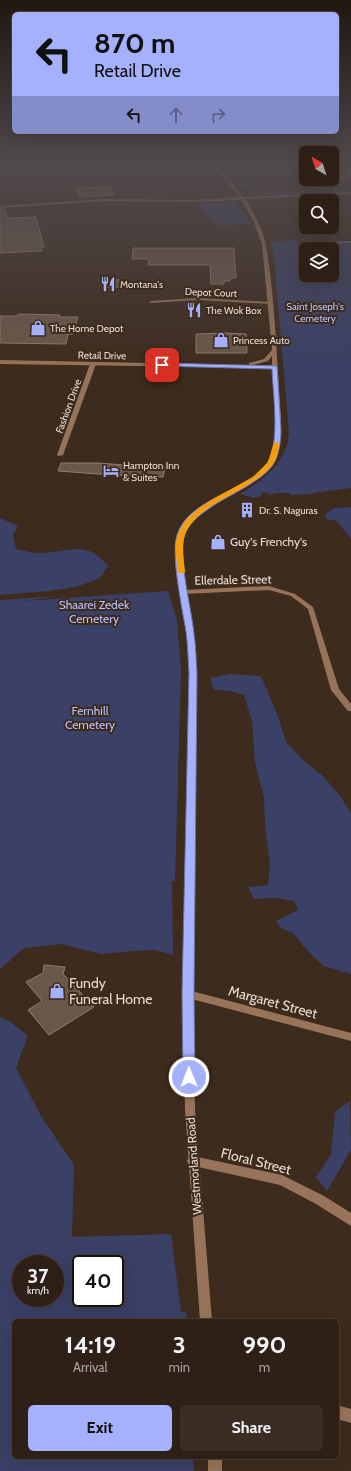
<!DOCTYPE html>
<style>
:root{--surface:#2e2016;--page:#3a2d23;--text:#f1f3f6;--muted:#a7a3a1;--line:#493e35;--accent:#a5b1fc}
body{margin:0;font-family:Cabin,sans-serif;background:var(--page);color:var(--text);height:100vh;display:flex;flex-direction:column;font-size:15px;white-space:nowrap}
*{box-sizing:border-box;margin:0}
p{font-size:13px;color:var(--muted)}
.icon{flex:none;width:22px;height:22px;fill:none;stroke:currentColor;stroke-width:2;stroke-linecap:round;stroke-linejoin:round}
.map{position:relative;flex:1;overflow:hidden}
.details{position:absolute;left:12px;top:1319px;width:327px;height:140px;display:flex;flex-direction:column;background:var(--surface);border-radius:6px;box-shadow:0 4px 16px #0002,0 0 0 1px var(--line)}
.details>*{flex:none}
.top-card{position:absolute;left:12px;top:12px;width:327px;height:122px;border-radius:6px;box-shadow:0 4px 16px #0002,0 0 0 1px var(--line);background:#a5b1fc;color:#111;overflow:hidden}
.needle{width:26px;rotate:321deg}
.controls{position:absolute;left:299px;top:146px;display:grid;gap:8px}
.controls a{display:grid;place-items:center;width:40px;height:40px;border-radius:6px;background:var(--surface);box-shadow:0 4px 16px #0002,0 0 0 1px var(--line);font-size:20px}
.speed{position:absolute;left:12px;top:1255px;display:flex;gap:8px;font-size:20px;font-weight:700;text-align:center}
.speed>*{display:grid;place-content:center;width:52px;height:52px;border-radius:50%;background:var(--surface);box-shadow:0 4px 16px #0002,0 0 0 1px var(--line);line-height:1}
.speed small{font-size:10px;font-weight:400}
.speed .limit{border:2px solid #111;border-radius:6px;background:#fff;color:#111}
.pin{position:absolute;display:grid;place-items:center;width:34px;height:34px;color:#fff;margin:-17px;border-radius:8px;box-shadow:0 2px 6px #0006}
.me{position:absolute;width:44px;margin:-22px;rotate:359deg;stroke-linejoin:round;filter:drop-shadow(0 0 3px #0008)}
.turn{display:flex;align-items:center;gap:14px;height:84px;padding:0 16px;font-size:18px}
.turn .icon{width:52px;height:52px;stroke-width:2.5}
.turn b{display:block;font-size:28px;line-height:34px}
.lanes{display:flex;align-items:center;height:38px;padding:0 16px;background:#0003;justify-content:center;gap:20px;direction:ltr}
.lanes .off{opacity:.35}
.eta{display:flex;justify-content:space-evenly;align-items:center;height:68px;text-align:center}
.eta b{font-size:24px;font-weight:700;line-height:28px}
.primary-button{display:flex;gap:8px;margin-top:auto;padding:8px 16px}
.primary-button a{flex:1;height:46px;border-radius:6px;background:var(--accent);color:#111;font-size:16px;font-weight:700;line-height:46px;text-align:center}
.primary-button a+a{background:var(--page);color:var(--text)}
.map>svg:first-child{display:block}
.green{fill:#3a4066;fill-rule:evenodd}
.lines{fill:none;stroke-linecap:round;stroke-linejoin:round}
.stream{stroke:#6a72a0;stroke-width:1.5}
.building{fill:#6c5849;stroke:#927d6d}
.minor{fill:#977459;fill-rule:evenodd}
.tertiary{fill:#977459;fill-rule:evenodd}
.route{fill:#a5b1fc;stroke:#6b73a4}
.slow{fill:#f59e0b}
.labels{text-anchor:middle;stroke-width:4;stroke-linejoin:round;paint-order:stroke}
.far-poi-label{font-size:10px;fill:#e7dbd2;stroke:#3d2b1d;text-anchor:start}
.far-street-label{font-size:10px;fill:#e7dbd2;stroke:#3d2b1d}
.far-park-label{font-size:10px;fill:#b8c2fc;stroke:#3d2b1d}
.poi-label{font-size:12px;fill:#e7dbd2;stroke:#3d2b1d;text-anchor:start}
.street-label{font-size:12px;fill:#e7dbd2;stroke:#3d2b1d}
.park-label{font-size:12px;fill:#b8c2fc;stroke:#3d2b1d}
.near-poi-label{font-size:14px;fill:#e7dbd2;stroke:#3d2b1d;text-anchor:start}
.near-street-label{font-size:14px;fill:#e7dbd2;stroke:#3d2b1d}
</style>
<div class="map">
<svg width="351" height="1471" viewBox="0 0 351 1471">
<rect width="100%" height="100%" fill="#3d2b1d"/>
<g class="green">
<path d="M229,172H232L246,183L253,193L335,191L331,183H327L333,182L341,191C334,194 260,196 252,193C243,190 236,179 229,172Z"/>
<path d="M236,201L250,224L217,225L205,215L198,204Z"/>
<path d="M297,240L298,242H351V488L313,493V494L290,495V493H275L271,495L264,492L261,493V496L254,498L240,494C264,480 287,462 289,433L274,256L271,242ZM306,249H332V275H306Z"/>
<path d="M351,507V539L336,520H327L325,514L334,508Z"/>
<path d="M0,518L18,526L13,535L16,549C24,550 35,554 43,553C71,551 87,540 108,566L100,578L76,587L48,591L0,595Z"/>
<path d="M168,591L177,620L181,670L175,881H172L173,955L154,950L133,951L101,954L62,944L24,948L0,969V600L58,596L24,601Z"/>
<path d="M230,674L261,676L278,716L286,742L303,760L324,777L340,796L351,813V974L323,966L306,949L293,933L282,929L276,921L298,910L294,901L276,898L254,899L248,887L268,885L270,864L265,826L264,798L255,763L252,721L244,695L230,691L214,690L210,678Z"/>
<path d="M0,1017L9,1021L28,1036L16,1068L41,1116L74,1165L72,1237L171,1234L181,1312H186L187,1321H14V1457H193L194,1471H0ZM21,1264H55V1298H21ZM81,1264H115V1298H81Z"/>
<path d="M350,1101L351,1150L327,1191L316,1177L331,1154L335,1112Z"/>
</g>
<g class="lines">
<path class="stream" d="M308,243L351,242"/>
</g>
<g class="building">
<path d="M332,165H351V179L339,180L332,173Z"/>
<path d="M111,187L114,195L79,197L76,188Z"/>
<path d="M0,209H5L7,218L36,217L44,247H41L42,251L0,253Z"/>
<path d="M133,248H234L236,278H230V281H224V284H211L210,265H148L149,259H132Z"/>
<path d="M104,280H120V287L106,288Z"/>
<path d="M18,314L60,315L59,317H78L73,334H68L66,344L0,343V316H17Z"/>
<path d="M225,333L246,334L247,353H196V334Z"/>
<path d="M61,463H98L165,468L163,477L112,475L58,471Z"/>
<path d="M44,965L65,967L63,974L94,1007L49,1035L28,1010L42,1001L26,982L43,973Z"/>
</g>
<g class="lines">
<g class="minor">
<path d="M198,298L271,302L273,303L271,304L198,300L151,303L149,302L151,301Z"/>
<path d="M93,362L96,364L63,455L58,456L57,455L90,364Z"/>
<path d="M269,586L295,594L313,607L339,689L351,704V711H348L331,690L308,609L291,596L269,590L184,594L181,592L184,590Z"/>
<path d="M188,990L351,1033V1041L184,997L183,994L184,991Z"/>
<path d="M193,1156L282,1175L324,1196L351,1213V1226L316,1204L280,1185L189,1165L187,1161L189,1157Z"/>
<path d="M337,1405L351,1409V1423L337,1419Z"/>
</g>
<g class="tertiary">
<path d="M210,165H214L227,178L243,197L351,192V194L245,199C256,215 264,232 267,251C274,296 276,342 279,387C280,410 284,435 277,457C273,467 264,475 255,481C232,499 195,504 184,535C176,558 189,600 192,625C195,641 196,657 197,673L193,994L195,1109L212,1321H200L185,1109L183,994L189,673C188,657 187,641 185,625C182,601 169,556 178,534C194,492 258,494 271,456C279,432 274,394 273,368L0,364V360L249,365V363L264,359L272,350L262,244L254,222L241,200L192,202L107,201L0,208V206L107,199L192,200L240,197L225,179ZM272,356V365H253L268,361Z"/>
<rect x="208" y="1457" width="14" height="14"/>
</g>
</g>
<linearGradient id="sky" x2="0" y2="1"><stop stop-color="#221810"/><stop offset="0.44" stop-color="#514a4c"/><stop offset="1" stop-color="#514a4c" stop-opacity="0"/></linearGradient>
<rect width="351" height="371" fill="url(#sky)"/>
<path class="route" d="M162,363L277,366L281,430C281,441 279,454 274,463C263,482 225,496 207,510C198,516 189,524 185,534C177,555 192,610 194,634C196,647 196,660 197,673L194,994L195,1077L194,1081L189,1083L185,1081L183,1077L182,994L189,673C188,659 188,645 186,631C182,608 171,556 177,535C189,497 249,492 268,462C280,441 273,394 272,369L160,366L159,365Z"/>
<path class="slow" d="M274,442L280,444C278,450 277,459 273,464C252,492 196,502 185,535C181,546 184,559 185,572L184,573H178L175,545L178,534L185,521L199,508L213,499L253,477L268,462Z"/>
<defs>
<symbol id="restaurant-bare" viewBox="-9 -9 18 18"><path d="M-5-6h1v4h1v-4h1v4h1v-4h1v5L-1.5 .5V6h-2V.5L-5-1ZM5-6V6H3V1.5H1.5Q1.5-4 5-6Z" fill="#a5b1fc" stroke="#3d2b1d" stroke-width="2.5" paint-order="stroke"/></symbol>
<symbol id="shop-bare" viewBox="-9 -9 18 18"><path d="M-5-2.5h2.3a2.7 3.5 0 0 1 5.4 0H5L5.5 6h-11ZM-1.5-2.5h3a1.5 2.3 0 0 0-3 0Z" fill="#a5b1fc" stroke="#3d2b1d" stroke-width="2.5" paint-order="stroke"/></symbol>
<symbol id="hotel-bare" viewBox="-9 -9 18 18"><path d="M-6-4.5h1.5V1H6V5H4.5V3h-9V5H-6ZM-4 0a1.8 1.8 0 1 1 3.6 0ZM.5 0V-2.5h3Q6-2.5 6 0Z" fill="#a5b1fc" stroke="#3d2b1d" stroke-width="2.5" paint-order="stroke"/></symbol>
<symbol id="building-bare" viewBox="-9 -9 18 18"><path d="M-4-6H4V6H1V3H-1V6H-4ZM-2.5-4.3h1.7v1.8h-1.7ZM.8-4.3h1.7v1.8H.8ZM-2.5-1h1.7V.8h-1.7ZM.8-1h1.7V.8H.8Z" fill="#a5b1fc" stroke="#3d2b1d" stroke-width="2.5" paint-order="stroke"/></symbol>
</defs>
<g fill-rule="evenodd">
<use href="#restaurant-bare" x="97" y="273" width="22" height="22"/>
<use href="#restaurant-bare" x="183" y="299" width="22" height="22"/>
<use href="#shop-bare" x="27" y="317" width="22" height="22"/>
<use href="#shop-bare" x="210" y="329" width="22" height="22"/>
<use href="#hotel-bare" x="100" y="460" width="22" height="22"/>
<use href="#building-bare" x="236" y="499" width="22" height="22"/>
<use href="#shop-bare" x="207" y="531" width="22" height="22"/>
<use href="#shop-bare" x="46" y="980" width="22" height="22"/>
</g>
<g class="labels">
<g class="far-poi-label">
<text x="120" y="288">Montana's</text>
<text x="206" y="314">The Wok Box</text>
<text x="50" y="332">The Home Depot</text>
<text x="233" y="344">Princess Auto</text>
<text x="123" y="469">Hampton Inn<tspan x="123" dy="12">&amp; Suites</tspan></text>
<text x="259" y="514">Dr. S. Naguras</text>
</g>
<g class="far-street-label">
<text transform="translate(211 292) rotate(2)" y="4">Depot Court</text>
<text transform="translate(102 355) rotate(1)" y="4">Retail Drive</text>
<text transform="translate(68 406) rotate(-70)" y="4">Fashion Drive</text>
</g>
<g class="far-park-label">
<text x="315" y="310">Saint Joseph's<tspan x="315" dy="12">Cemetery</tspan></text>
</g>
<g class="poi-label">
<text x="230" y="546">Guy's Frenchy's</text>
</g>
<g class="street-label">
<text transform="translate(233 580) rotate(-1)" y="4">Ellerdale Street</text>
<text transform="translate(194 1166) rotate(-94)" y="4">Westmorland Road</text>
</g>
<g class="park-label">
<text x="94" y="609">Shaarei Zedek<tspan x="94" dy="14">Cemetery</tspan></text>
<text x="90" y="715">Fernhill<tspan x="90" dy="14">Cemetery</tspan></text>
</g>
<g class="near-poi-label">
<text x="69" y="988">Fundy<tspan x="69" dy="16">Funeral Home</tspan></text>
</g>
<g class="near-street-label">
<text transform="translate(273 1002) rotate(15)" y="5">Margaret Street</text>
<text transform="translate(256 1161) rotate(14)" y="5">Floral Street</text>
</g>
</g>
</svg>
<div class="controls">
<a><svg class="needle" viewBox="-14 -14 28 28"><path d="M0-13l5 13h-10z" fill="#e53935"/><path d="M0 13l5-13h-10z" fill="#a7a3a1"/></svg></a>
<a><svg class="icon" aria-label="search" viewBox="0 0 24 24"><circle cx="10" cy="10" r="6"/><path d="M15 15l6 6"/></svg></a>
<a><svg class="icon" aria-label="layers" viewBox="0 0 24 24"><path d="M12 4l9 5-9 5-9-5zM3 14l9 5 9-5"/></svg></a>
</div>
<div class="speed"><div>37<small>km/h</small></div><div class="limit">40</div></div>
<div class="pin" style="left:162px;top:365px;background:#d93025"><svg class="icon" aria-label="arrive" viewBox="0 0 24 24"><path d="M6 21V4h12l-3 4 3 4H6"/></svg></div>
<svg class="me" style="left:189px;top:1077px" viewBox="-20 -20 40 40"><circle r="17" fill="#a5b1fc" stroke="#fff" stroke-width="3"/><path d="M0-11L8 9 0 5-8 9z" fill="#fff"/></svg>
<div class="top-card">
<div class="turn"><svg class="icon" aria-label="left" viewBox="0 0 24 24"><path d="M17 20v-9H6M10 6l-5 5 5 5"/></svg><div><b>870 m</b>Retail Drive</div></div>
<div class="lanes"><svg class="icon" aria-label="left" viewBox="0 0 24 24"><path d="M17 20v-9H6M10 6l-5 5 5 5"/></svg><svg class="icon off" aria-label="ahead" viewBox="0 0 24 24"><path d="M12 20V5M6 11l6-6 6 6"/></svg><svg class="icon off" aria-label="right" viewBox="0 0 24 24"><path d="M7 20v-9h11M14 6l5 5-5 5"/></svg></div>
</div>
<section class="details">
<div class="eta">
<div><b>14:19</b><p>Arrival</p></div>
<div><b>3</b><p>min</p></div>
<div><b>990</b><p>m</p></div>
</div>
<div class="primary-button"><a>Exit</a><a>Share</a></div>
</section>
</div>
